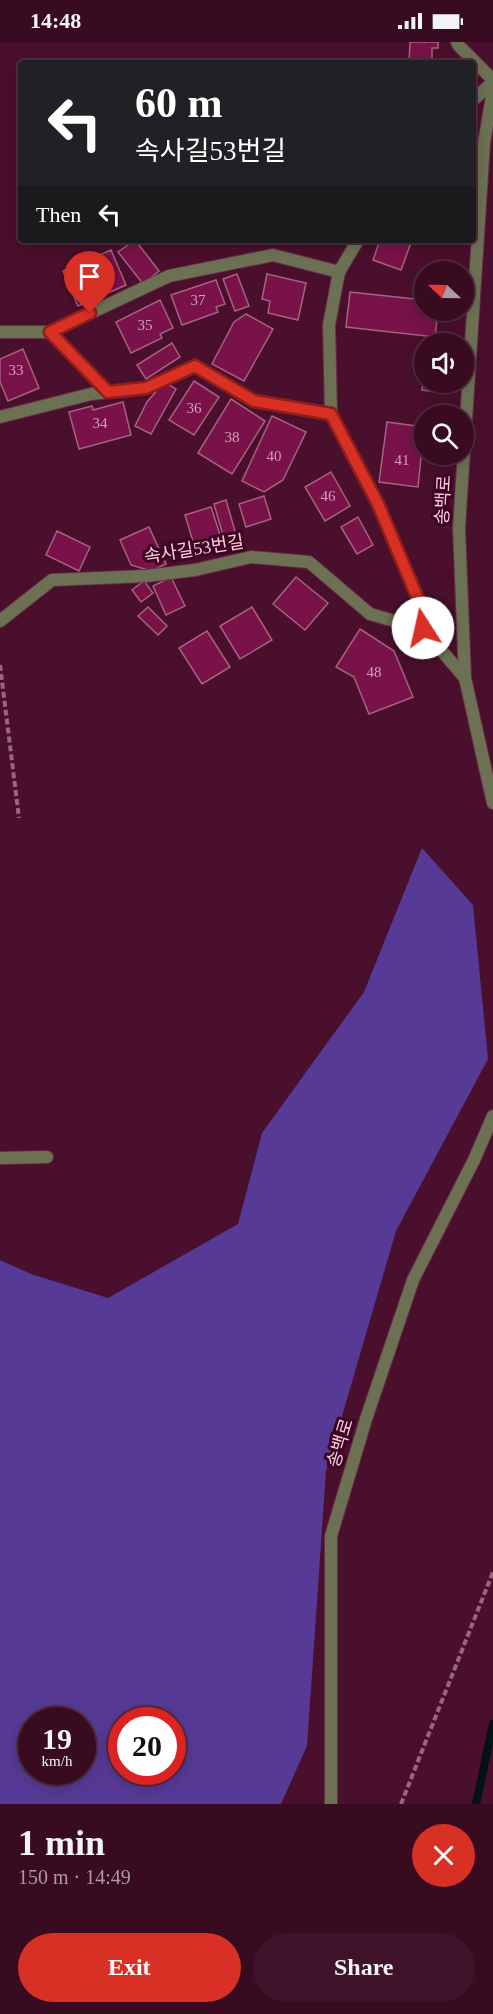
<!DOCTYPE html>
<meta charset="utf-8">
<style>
:root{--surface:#380b21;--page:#3f142a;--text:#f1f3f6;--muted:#ab9ba5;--line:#522b3f;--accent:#d93025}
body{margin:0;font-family:"Times New Roman","Noto Sans KR",serif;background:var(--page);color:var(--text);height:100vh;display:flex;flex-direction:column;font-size:22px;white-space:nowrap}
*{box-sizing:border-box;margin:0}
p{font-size:20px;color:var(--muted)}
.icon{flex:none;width:33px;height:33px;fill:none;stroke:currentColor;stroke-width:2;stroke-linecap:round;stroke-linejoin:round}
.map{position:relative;height:1762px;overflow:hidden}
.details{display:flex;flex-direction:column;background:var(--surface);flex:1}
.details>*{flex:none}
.hud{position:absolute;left:18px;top:18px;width:458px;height:183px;border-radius:6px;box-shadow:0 3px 15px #0003,0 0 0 2px var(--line);background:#202124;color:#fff;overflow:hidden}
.needle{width:39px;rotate:292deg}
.controls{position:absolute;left:414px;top:219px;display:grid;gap:12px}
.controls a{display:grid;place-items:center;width:60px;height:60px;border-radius:50%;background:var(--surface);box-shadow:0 3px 15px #0003,0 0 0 2px var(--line);font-size:30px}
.speed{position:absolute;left:18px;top:1665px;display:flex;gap:12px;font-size:30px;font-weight:700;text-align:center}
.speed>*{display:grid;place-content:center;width:78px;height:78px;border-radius:50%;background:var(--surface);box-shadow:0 3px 15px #0003,0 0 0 2px var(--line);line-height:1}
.speed small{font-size:15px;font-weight:400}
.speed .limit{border:9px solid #d22;background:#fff;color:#111}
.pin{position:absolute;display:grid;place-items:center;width:51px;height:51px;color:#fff;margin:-62px -26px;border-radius:50% 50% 50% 0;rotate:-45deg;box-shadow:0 0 6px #0007}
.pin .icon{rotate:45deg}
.me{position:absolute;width:66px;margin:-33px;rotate:350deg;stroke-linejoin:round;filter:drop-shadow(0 0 4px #0008)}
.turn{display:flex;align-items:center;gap:21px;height:126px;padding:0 18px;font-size:27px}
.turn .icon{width:78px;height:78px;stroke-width:2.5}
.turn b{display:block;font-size:42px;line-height:51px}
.then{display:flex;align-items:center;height:57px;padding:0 18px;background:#0003;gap:12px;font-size:22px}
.round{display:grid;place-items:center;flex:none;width:63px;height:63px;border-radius:32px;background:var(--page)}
.summary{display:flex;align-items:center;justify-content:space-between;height:102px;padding:0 18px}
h1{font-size:36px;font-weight:700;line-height:45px}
.primary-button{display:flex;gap:12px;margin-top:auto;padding:12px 18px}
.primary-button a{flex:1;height:69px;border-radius:36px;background:var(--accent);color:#fff;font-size:24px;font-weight:700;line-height:69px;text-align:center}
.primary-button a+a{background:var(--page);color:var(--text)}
.status{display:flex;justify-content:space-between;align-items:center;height:42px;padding:0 30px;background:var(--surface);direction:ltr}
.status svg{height:16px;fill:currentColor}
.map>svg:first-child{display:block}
.forest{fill:#563a95;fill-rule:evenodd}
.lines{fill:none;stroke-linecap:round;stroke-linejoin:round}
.stream{stroke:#03111a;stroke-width:8}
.building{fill:#781249;stroke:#a6627e;stroke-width:1.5}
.lane-casing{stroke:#662e48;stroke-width:14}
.street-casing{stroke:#662e48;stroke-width:14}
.path{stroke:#98677d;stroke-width:4;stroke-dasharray:6 3;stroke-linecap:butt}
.lane{stroke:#6d7154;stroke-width:12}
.street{stroke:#6d7154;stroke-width:12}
.route-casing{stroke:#8d1f18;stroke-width:15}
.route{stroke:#d93025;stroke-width:10}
.labels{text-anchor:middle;stroke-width:6;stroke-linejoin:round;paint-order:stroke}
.number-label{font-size:15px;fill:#d6a0b8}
.street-label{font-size:18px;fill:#f6cfdd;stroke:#3e0323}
</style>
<div class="status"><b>14:48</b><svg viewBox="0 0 49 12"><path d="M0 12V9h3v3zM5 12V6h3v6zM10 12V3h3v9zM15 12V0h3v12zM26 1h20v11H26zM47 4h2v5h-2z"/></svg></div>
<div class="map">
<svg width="493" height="1762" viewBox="0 0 493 1762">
<rect width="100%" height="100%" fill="#4a0f2c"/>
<path class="forest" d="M422,806L473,863L488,1017L396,1189L326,1429L307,1704L281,1762H0V1218L31,1232L108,1256L238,1182L262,1091L364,950ZM32,1678H82V1730H32ZM122,1678H172V1730H122Z"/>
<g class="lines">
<path class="stream" d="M476,1762L493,1682"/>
</g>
<g class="building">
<path d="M410,0H438V6H432V21H409Z"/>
<path d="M135,198L159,229L143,242L118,210Z"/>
<path d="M380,198H412L401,228L373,218Z"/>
<path d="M111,208L126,243L78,264L63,229Z"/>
<path d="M237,232L249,264L235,269L223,237Z"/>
<path d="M267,232L306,241L298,278L268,271L270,259L262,257Z"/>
<path d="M216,238L225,262L216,265L218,270L182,283L171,253Z"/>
<path d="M350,250L424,258V268H438L435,295L346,285Z"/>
<path d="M160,258L173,286L160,292L162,296L131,311L116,280Z"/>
<path d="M246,272L273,287L244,339L212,322L234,280Z"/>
<path d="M172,301L180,315L146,337L137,323Z"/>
<path d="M23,307L39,346L8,359L0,340V317Z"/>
<path d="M424,325V340H439L438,350L422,348Z"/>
<path d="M194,339L219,355L194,393L169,378Z"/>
<path d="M164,340L176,347L151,392L135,384L147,360Z"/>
<path d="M231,357L265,379L232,432L198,411Z"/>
<path d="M123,360L131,393L79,407L69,370L92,364L93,368Z"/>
<path d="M272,374L306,390L283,438L264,450L242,439Z"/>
<path d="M387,380L424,385L418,445L379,440Z"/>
<path d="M331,430L350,464L325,479L305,445Z"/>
<path d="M264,454L271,477L246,485L239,462Z"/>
<path d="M226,458L239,503L227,507L214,462Z"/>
<path d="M211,465L224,505L197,513L185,473Z"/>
<path d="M358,475L373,503L357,512L341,485Z"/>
<path d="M149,485L166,522L151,529L131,523L120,498Z"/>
<path d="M57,489L90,505L79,529L46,513Z"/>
<path d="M171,535L185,564L166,573L153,544Z"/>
<path d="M296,535L328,561L305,588L273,562Z"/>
<path d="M144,539L153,551L141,560L132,548Z"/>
<path d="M148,565L167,584L158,593L138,574Z"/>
<path d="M252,565L272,598L240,617L220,584Z"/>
<path d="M360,587L394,609L413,655L369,672L354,635L336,625Z"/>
<path d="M207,589L230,625L202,642L179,606Z"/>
</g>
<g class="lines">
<defs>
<g id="lane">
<path d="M0,290H50L108,350"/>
<path d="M50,290L169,234L273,213L339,230"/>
<path d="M0,375L91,352L146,346L195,324L254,359L331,372L378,462L418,557L423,587L465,636"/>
<path d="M0,579L52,538L146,534L195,528L251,515L309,520L370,572L423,587"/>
<path d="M0,1116L47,1115"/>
</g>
<g id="street">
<path d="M457,0L459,4L493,38"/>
<path d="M493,48L484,101L459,486L465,636L493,761"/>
<path d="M472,59L493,40"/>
<path d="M331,372L329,283L339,230L358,198"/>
<path d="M331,1762V1494L366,1377L413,1238L474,1118L493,1074"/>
</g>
</defs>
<use href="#lane" class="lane-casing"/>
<use href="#street" class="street-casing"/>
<g class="path">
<path d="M0,623L19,776"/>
<path d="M401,1762L493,1530"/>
</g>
<use href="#lane" class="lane"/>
<use href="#street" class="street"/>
</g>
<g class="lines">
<defs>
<path id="route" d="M90,271L50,290L108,350L146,346L195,324L254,359L331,372L378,462L418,557L423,586"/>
</defs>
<use href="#route" class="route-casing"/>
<use href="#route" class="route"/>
</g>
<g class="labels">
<g class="number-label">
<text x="198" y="263">37</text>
<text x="145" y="288">35</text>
<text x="16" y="333">33</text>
<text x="194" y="371">36</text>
<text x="100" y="386">34</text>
<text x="232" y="400">38</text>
<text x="274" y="419">40</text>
<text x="402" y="423">41</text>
<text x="328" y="459">46</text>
<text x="374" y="635">48</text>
</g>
<g class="street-label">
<text transform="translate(443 458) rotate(-87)" y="6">송백로</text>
<text transform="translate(194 507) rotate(-9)" y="6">속사길53번길</text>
<text transform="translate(340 1401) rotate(-73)" y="6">송백로</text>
</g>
</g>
</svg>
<div class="controls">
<a><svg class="needle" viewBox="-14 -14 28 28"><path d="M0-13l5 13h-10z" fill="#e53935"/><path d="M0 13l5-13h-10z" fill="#ab9ba5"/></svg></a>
<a><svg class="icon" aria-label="sound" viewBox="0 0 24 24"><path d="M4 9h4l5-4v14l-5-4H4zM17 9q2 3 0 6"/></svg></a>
<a><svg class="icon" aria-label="search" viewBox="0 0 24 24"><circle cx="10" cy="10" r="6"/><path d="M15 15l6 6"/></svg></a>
</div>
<div class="speed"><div>19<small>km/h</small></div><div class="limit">20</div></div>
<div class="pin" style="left:90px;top:271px;background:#d93025"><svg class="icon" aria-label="arrive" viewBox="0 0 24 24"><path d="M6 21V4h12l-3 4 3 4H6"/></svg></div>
<svg class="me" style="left:423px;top:586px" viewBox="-20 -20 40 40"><circle r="19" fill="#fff"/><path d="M0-13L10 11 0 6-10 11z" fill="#d93025"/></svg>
<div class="hud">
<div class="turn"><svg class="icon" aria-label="left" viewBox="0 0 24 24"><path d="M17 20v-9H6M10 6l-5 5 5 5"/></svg><div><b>60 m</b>속사길53번길</div></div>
<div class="then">Then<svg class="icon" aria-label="left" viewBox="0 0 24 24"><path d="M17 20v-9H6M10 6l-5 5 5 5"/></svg></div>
</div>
</div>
<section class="details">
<div class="summary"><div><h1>1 min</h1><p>150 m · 14:49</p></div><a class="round" style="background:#d93025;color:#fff"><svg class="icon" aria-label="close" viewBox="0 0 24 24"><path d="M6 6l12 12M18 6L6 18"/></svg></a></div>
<div class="primary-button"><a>Exit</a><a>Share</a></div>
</section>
